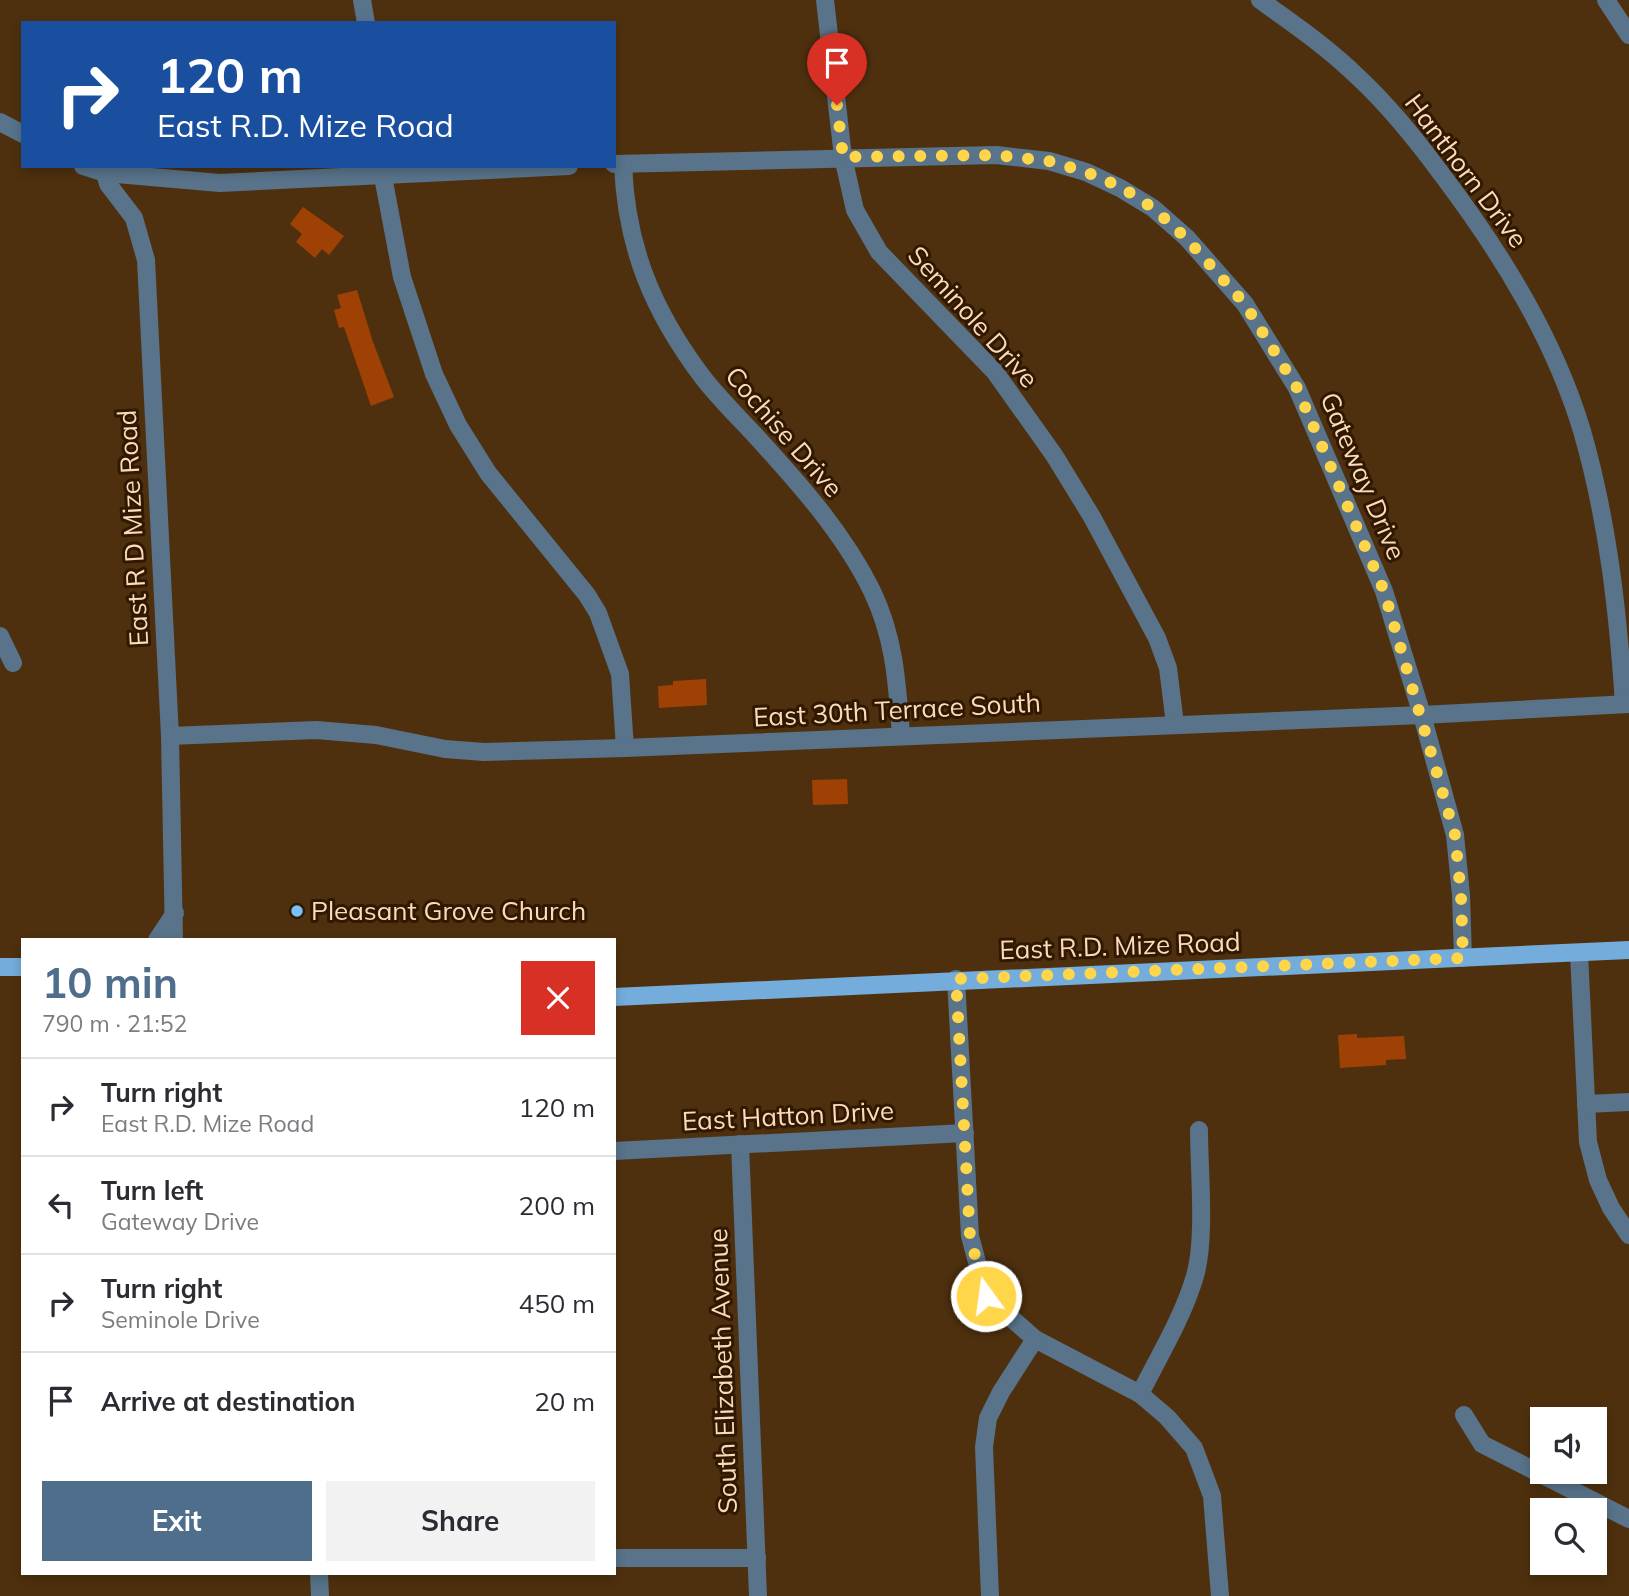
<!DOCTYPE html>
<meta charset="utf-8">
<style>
:root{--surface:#fff;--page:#f2f2f3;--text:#2b2b33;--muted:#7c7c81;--line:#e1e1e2;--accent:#4f6e8c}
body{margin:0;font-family:Mulish,sans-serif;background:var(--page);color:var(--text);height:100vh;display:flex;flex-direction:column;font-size:26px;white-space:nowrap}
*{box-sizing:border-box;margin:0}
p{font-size:23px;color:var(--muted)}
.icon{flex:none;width:38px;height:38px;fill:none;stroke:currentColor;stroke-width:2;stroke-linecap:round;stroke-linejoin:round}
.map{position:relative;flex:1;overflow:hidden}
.side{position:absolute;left:21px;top:938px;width:595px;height:637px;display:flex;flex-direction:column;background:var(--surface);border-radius:0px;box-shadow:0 4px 10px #0003}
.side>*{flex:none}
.hud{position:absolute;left:21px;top:21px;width:595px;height:147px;border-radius:0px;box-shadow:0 4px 10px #0003;background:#1a4fa0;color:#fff;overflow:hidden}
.buttons{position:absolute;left:1530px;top:1407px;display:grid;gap:14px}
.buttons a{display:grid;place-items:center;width:77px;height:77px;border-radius:0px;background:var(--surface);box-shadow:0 4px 10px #0003;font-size:35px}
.pin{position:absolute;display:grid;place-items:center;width:60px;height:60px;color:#fff;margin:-72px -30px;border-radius:50% 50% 50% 0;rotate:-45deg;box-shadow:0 0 7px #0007}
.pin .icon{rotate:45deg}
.me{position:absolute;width:77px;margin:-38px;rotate:346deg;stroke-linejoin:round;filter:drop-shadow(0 0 5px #0008)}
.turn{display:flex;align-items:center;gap:24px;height:147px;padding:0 21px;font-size:32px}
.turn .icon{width:91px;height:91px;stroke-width:2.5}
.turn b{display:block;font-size:49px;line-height:60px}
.round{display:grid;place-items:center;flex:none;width:74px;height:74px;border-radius:0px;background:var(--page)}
.summary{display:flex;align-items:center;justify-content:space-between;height:119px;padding:0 21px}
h1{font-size:42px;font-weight:700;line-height:52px;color:var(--accent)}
.button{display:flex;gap:14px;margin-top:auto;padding:14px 21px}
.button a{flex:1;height:80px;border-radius:0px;background:var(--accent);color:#fff;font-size:28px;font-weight:700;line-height:80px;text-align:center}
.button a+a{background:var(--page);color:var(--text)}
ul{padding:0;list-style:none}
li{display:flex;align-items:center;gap:21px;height:98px;padding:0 21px;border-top:2px solid var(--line)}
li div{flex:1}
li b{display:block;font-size:26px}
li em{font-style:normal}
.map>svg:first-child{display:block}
.building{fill:#9f4105}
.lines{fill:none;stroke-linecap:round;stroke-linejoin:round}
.minor{stroke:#58738a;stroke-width:18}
.major{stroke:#74acdc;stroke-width:18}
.route{stroke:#ffd54a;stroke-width:12;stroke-dasharray:0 21.6}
.poi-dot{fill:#7abff8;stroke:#301900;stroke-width:2.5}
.labels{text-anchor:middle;stroke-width:6;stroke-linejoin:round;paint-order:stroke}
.street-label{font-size:26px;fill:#fbdbbd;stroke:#301900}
.poi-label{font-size:26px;fill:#fbdbbd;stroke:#301900;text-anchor:start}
</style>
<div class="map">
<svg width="1629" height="1596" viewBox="0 0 1629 1596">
<rect width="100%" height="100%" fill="#4e300e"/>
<g class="building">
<path d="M303,207L344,236L329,255L322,249L315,258L296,242L302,234L290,224Z"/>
<path d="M357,290L373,342L394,397L371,406L344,327L339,328L334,310L341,308L337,295Z"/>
<path d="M706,679L707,705L659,708L658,686L673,685V681Z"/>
<path d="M847,779L848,804L813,805L812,780Z"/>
<path d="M1357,1034V1038L1404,1036L1406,1059L1386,1060V1065L1340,1068L1338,1035Z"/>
</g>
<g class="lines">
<g class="minor">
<path d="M362,0L366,23"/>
<path d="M825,0L843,157L855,210L879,252L995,372L1054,455L1092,517L1157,638L1168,668L1175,724"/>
<path d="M1260,0C1295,25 1330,49 1360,79C1391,108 1418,142 1443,176C1501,253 1554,338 1582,431C1608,521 1618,612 1624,704"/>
<path d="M1606,0L1629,35"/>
<path d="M0,122L23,134"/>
<path d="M614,164L996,155L1049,161L1086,172L1120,188L1153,208L1187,238L1245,304L1297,388L1384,591L1422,715L1455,835L1461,895L1463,958"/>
<path d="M623,164C626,247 653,312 704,379C719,398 737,416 754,434C797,481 843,532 872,591C895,639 897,683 901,735"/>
<path d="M83,166L105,173L220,183L569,166"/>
<path d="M381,166L402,277L434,374L458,425L488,473L587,595L598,613L620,674L625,748"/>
<path d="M105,173L108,184L134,218L146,260L170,736L174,940"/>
<path d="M0,636L13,663"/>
<path d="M170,736L316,730L376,735L445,749L484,752L625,748L1422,715L1629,704"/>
<path d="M157,940L175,913"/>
<path d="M1579,953L1588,1142L1598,1180L1611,1208L1629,1235"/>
<path d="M956,979L970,1236L986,1296L1035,1339L1140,1394L1167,1417L1194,1448L1212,1496L1220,1596"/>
<path d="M1586,1104L1629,1102"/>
<path d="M740,1144L758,1596"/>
<path d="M614,1151L965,1133"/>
<path d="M1140,1394C1159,1356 1183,1317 1195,1276C1206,1238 1199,1171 1199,1130"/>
<path d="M1464,1415L1482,1444L1629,1519"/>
<path d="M614,1558H757"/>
<path d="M319,1573L320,1596"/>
<path d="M990,1596L984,1447L988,1418L1001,1392L1035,1339"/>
</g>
<g class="major">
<path d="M0,967H23"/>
<path d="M614,997L1629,950"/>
</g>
</g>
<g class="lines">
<path class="route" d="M837,105L843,157L996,155L1049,161L1086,172L1121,187L1153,208L1186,238L1245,304L1297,388L1384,591L1455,835L1461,895L1463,958L956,979L970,1237L986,1296"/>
</g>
<circle class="poi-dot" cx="297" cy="911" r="7"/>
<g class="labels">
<g class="street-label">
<text transform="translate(1466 171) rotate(53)" y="9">Hanthorn Drive</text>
<text transform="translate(973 317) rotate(48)" y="9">Seminole Drive</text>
<text transform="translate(784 432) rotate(49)" y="9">Cochise Drive</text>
<text transform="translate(1363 476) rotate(67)" y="9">Gateway Drive</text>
<text transform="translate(133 528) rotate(-93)" y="9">East R D Mize Road</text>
<text transform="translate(897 710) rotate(-3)" y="9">East 30th Terrace South</text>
<text transform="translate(1120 946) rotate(-2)" y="9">East R.D. Mize Road</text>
<text transform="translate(788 1116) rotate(-3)" y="9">East Hatton Drive</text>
<text transform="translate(723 1371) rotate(-92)" y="9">South Elizabeth Avenue</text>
</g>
<g class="poi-label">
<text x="311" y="920">Pleasant Grove Church</text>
</g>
</g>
</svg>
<div class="buttons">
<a><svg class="icon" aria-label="sound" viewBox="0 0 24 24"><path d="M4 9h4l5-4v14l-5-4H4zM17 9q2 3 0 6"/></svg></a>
<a><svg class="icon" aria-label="search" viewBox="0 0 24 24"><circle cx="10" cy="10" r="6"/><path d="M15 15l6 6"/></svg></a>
</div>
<div class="pin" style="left:837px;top:105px;background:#d93025"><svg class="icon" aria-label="arrive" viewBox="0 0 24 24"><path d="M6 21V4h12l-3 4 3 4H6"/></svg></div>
<svg class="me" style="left:986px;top:1296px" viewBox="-20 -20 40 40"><circle r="17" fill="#ffd54a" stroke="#fff" stroke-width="3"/><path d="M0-11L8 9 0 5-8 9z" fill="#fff"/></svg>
<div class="hud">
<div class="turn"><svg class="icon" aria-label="right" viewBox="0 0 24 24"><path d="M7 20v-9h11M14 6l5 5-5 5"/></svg><div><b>120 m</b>East R.D. Mize Road</div></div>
</div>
<section class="side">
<div class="summary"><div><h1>10 min</h1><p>790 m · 21:52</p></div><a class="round" style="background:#d93025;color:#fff"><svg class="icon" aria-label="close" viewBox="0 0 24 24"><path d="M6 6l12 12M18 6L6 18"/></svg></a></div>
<ul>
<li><svg class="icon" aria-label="right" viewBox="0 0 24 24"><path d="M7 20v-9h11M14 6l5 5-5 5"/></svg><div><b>Turn right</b><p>East R.D. Mize Road</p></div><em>120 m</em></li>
<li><svg class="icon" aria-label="left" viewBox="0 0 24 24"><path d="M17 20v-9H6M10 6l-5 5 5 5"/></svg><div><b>Turn left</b><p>Gateway Drive</p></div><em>200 m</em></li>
<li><svg class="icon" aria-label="right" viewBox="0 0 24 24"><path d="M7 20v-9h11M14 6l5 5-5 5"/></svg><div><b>Turn right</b><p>Seminole Drive</p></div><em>450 m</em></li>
<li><svg class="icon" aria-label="arrive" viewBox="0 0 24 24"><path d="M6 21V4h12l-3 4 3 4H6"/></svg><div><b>Arrive at destination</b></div><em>20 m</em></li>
</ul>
<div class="button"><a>Exit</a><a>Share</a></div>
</section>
</div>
